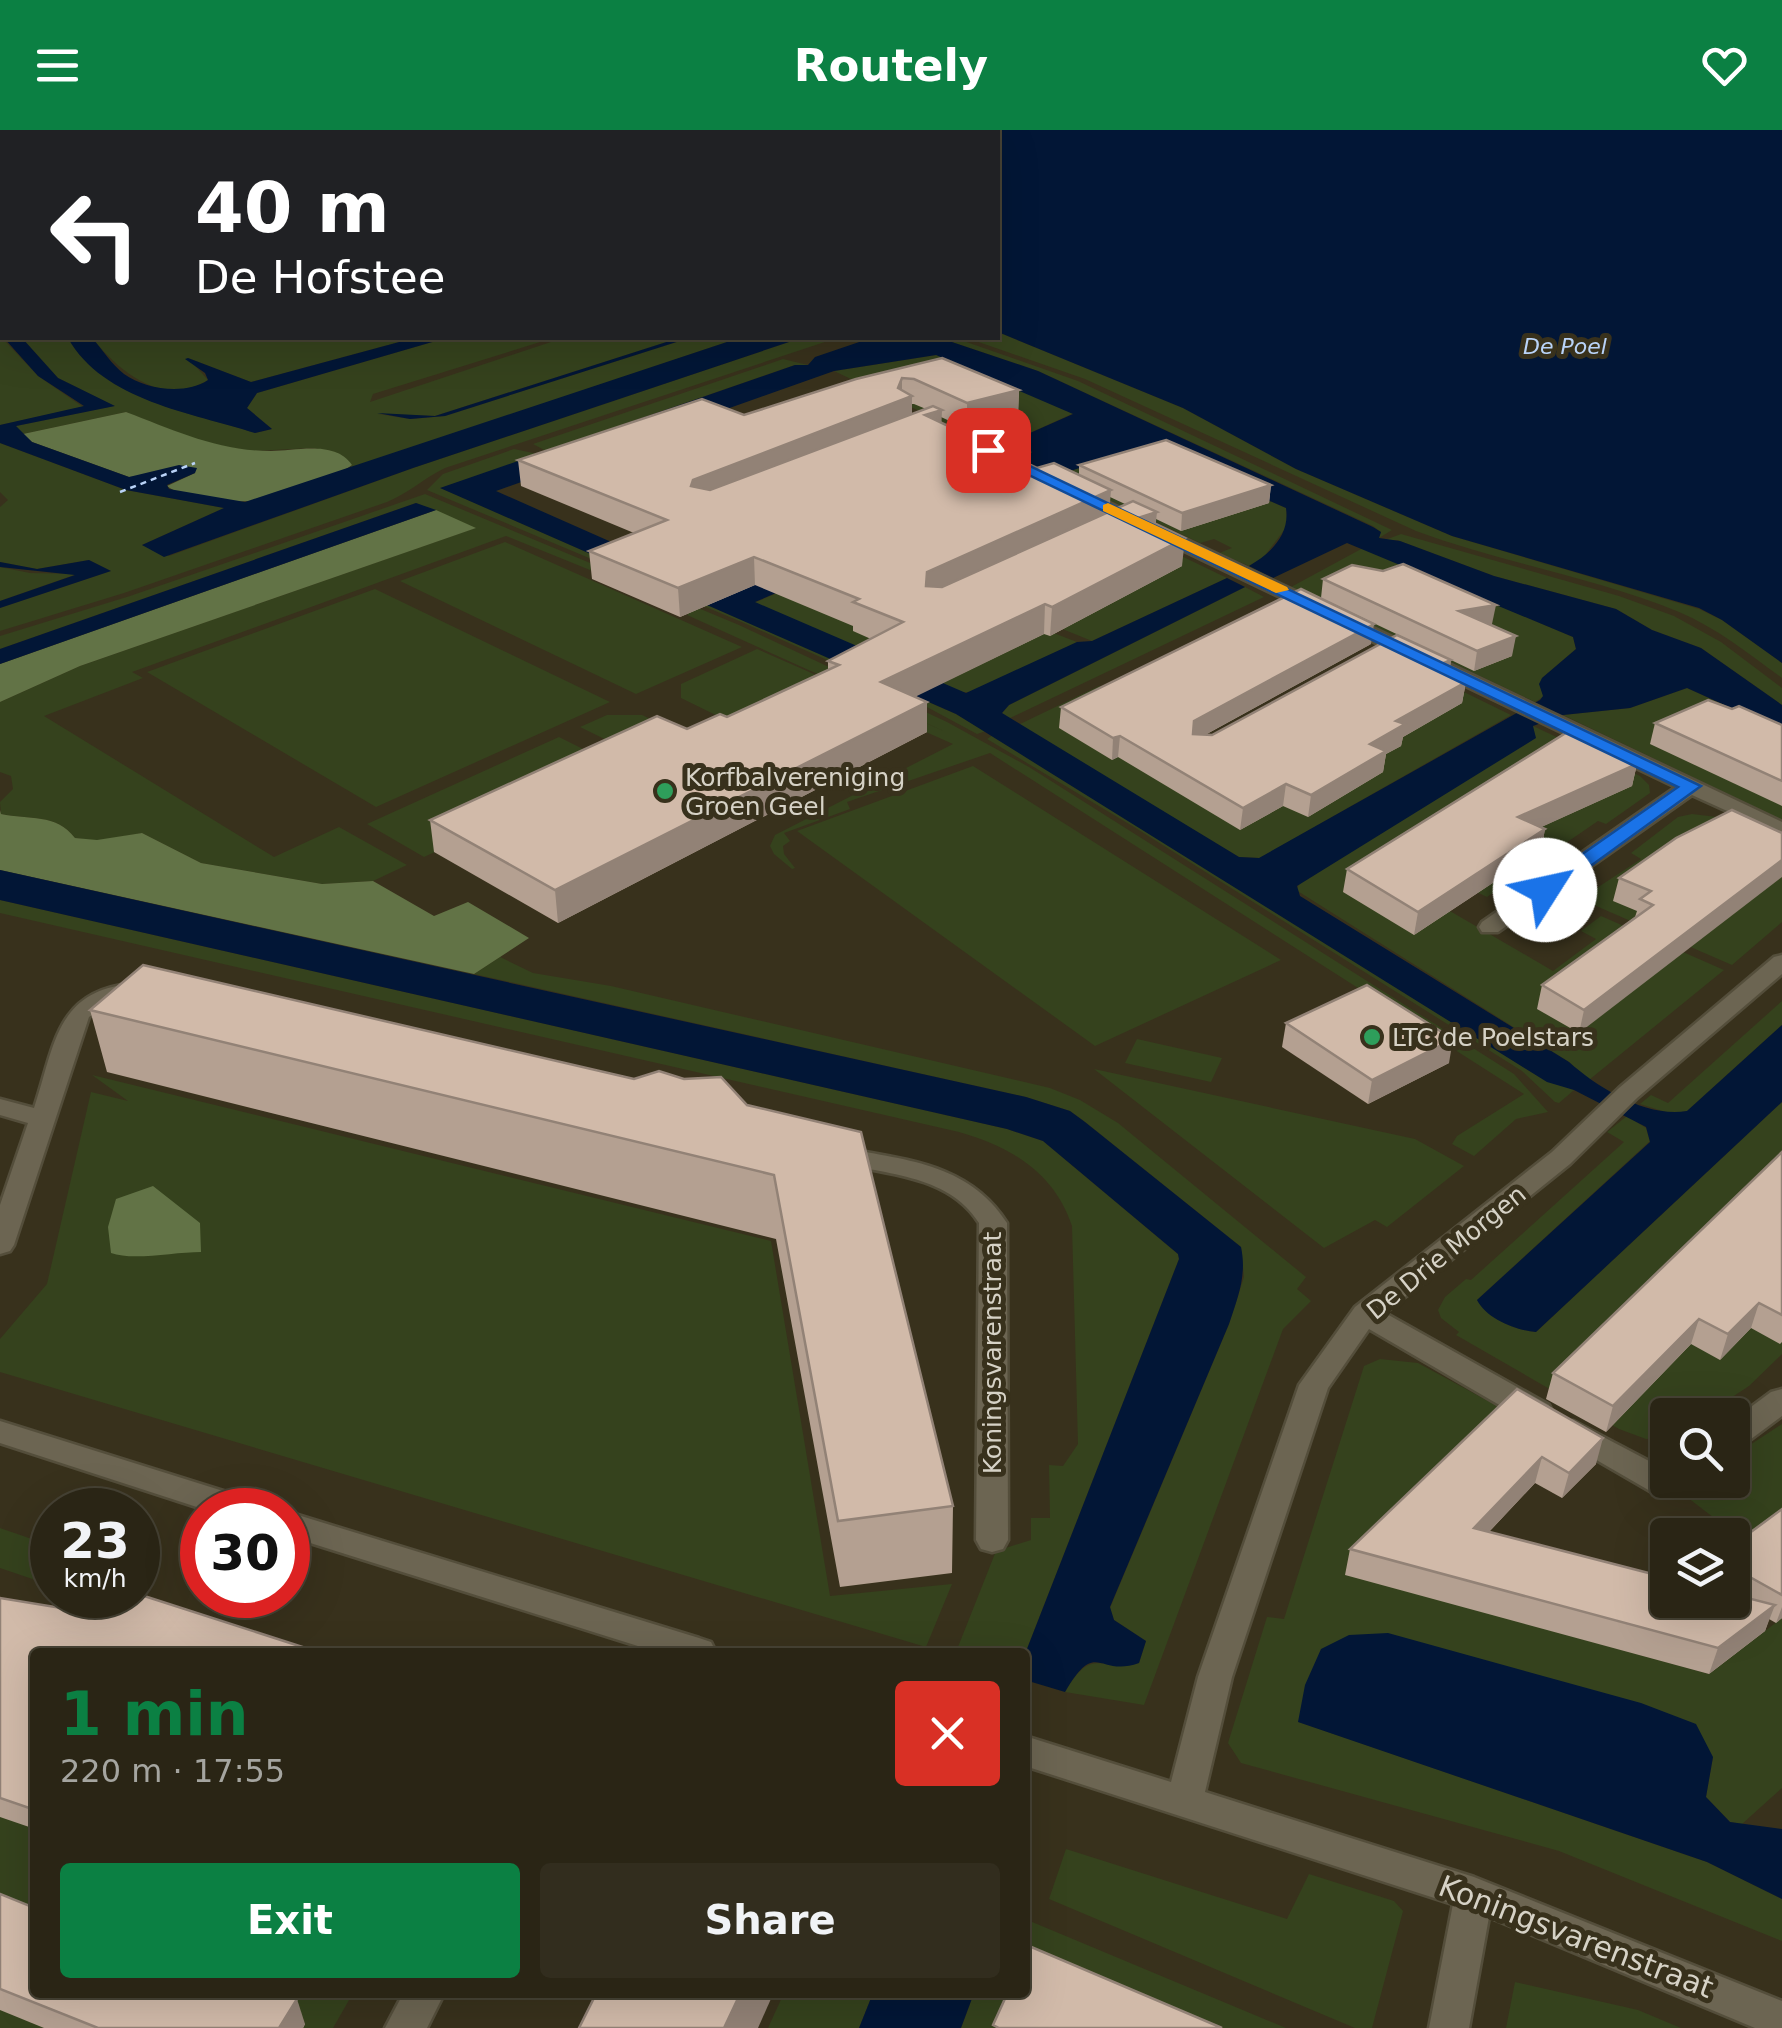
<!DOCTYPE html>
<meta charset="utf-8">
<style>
:root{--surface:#2a2515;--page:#322d1e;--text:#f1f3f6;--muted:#a5a5a0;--line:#464234;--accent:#0b8043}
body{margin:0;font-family:"DejaVu Sans",sans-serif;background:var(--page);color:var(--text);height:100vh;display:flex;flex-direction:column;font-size:38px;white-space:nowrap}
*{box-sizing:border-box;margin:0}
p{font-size:32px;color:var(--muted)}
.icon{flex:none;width:55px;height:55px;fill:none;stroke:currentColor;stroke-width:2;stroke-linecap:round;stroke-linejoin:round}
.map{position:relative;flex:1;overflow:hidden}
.drawer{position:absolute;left:30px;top:1518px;width:1000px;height:350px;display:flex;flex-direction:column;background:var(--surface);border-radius:10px;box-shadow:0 10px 40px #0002,0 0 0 2px var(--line)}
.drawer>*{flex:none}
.guide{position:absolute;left:0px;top:0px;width:1000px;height:210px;box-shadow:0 10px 40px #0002,0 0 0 2px var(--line);background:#202124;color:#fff;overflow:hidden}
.fabs{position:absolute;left:1650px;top:1268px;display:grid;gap:20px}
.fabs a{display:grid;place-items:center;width:100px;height:100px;border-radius:10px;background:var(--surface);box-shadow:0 10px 40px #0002,0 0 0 2px var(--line);font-size:50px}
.speed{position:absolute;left:30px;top:1358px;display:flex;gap:20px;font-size:50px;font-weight:700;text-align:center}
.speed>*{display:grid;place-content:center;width:130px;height:130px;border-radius:50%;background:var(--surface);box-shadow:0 10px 40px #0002,0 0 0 2px var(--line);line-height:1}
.speed small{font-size:25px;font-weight:400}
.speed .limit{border:15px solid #d22;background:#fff;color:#111}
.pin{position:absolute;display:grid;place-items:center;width:85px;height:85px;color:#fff;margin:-42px;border-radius:20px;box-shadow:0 5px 15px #0006}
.me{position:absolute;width:110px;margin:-55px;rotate:55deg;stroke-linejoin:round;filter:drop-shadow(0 0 8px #0008)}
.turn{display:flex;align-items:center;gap:35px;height:210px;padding:0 30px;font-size:45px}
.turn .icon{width:130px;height:130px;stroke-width:2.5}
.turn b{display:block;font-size:70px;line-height:85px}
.round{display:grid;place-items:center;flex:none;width:105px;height:105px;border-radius:10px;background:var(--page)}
.head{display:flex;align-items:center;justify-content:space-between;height:170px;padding:0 30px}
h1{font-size:60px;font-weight:800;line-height:75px;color:var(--accent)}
.button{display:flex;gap:20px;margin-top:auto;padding:20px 30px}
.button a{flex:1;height:115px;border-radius:10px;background:var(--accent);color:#fff;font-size:40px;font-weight:800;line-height:115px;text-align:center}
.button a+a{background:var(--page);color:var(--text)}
header{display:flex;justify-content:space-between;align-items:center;height:130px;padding:0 30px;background:var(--accent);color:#fff;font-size:45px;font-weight:800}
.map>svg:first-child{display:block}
.green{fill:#35421d}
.forest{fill:#627346}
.water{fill:#021636;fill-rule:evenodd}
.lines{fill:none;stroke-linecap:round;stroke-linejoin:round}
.ferry{stroke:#b9d3f8;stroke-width:2.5;stroke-dasharray:6 5;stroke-linecap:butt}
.minor-casing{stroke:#544e3b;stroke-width:5}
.minor{fill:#6c6552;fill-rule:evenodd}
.wall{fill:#b4a091;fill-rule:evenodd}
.shaded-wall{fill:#928276}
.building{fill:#d1baa9;stroke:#928276;stroke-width:2.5}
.route{fill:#1a73e8;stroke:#114b97;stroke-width:2.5}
.slow{fill:#f59e0b}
.leisure-dot{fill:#2e9e5b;stroke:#38311c;stroke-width:4}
.labels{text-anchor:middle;stroke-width:10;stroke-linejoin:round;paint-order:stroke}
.far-water-label{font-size:22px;font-style:italic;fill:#b9d3f8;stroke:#38311c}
.poi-label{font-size:25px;fill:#d6d2c6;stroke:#38311c;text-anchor:start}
.street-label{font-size:25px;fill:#d6d2c6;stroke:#38311c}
.near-street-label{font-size:30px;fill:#d6d2c6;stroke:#38311c}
</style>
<header><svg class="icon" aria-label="menu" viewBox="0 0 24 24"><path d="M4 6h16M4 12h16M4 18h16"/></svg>Routely<svg class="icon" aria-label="heart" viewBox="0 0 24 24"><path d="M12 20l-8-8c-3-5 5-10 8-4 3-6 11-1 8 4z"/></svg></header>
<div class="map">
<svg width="1782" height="1898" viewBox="0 0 1782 1898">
<rect width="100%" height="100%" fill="#38311c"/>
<g class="green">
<path d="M0,197L2,208L38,246L83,277L0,295Z"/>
<path d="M998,202L1183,278L1296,339L1452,406L1699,479L1722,490L1782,533V548C1749,524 1717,498 1679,482C1594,447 1502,433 1416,401L1085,249L967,208H998Z"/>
<path d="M22,208H68C103,270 193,283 256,303L272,299L247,278L257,263L446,208H553L373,264L370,272L563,208H679L435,286L378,284L410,289L445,286L689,208H739L349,339L352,335L331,321L312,318L252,321L204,313L126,282L23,304L16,296L114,276L58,248Z"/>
<path d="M92,208H154L157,212H170L172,208H414L251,252L188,228L208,250C162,278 120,242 92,208Z"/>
<path d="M801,208H837L445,338C424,348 409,363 387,372L124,463L0,501V478L111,441L89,430L37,439L0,432V377L8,370L0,362V313L126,360L224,378L142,415L169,426L413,338Z"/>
<path d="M940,208H955L1078,251L1392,400L1379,408L1381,402L1373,396L1038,241Z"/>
<path d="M936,225H940L1074,283L1021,307L1033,322L1026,331L834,241Z"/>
<path d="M783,229L808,235H795L551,319L550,323L533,314Z"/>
<path d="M514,319L543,325L441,358L956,584L986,601L977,604L899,562L744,493L427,360L443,344Z"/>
<path d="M1118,325H1164L1286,378L1288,395L1263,428L1249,436L1219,423L1232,418L1214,409L1200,413L1056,345Z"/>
<path d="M1022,357L989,478L1077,512L971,562H958L754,473Z"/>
<path d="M425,364L739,495L947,592L1029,637L1514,944L1548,982L1516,989L1474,1026L1452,1014L1457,1006L1524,964L990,623L847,672L850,679L784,703L790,711L783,716L784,724L795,738L792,739L774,724L770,716L775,705L953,614L818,554L732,593L681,568V554L757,519L946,602L687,485L691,481L506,406L132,542L143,548L44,586L274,727L339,697L407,735L373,751L322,754L201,733L142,703L97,711L75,708C56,683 29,690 1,684L0,672L13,659L11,646L0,642V572L80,536L475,398L416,373L0,519V506L130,466Z"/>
<path d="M1401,404L1619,466L1674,486L1721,512L1782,558V575L1701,518L1652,500L1616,479L1494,446L1397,410H1385Z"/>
<path d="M1144,408L1227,448L1092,511L991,470Z"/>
<path d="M505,412L742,517L636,564L400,451Z"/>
<path d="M1363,418L1573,507L1576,519L1542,548L1543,567L1535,572L1291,457Z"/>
<path d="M0,437L30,443L77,444L0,471Z"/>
<path d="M1245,457L1264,467L1008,589L1002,583L1009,575Z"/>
<path d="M375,459L610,572L376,677L147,542Z"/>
<path d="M1423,542L1511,585L1260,728L1239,727L1018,595L1099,556L1169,586L1244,647Z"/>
<path d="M1687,558L1782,601V690L1563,585L1630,578Z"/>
<path d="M607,585H642L684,605L639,626L580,597Z"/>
<path d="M1533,596L1640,646L1649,655L1650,663L1606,694L1598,691L1487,767L1457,753L1431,770L1553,841L1596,809L1581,801L1601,786L1724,840L1589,950L1569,932L1296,760L1300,753Z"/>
<path d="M993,605L1537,945L1574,960L1559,973L1555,972L1522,941L1134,697L987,609Z"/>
<path d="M559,607L591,623L598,645L424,727L367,694Z"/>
<path d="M973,636L1281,830L1095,916L797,701Z"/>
<path d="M1692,684L1717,687L1782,717V792L1732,835L1580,769L1641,729L1631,723L1678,687Z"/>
<path d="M0,770L1007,999L1043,1011L1178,1124L1179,1129L1025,1524L956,1522L996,1421L1031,1410V1388H1050L1049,1335L1063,1336L1078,1314L1072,1096C1054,1042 1011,1017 959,1002L0,783Z"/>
<path d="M500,827L533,843L611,856L1050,958L1080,970L1118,993L1306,1147L1297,1159L1311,1171L1283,1199L1144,1575L1065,1562C1091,1517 1097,1540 1139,1533L1146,1511L1114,1490L1110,1478L1229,1194L1244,1147L1241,1117L1085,992L1070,981L1026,967L474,844Z"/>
<path d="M1782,871V895L1687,981L1672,984L1640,974L1651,965L1668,973Z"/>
<path d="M1137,909L1222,928L1211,952L1125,933Z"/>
<path d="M1094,939L1415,1009L1464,1036L1387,1097L1375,1090L1324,1118Z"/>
<path d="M92,945L771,1111L830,1466L952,1454L926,1517L0,1242V1209L47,1154L91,962L128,971Z"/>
<path d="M1782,972V1224L1749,1256L1705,1285H1668L1667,1308L1646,1309L1619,1299L1456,1205L1459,1202L1441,1188L1438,1180L1445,1167L1466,1149L1471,1150L1624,1012L1607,1002L1627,986L1646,998L1650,1011L1477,1170C1489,1189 1514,1200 1536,1202Z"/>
<path d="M1380,1229L1418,1233L1512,1284L1346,1444L1709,1544L1782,1488V1658L1742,1694L1730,1692L1706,1667L1713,1627L1299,1592L1707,1732L1782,1769V1811L1559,1721L1241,1633L1228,1613L1267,1487L1284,1489L1364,1236Z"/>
<path d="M1782,1294V1440L1679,1361L1696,1350H1732L1733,1326Z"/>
<path d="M0,1398L52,1416L50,1455L0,1438Z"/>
<path d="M0,1645L35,1658V1862L353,1863L333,1898H0Z"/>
<path d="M1066,1719L1287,1789L1309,1744L1394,1771L1403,1781L1372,1898H1355L1049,1769Z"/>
<path d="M1025,1789L1286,1898H961L974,1863L1025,1862Z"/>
<path d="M1515,1852L1638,1880L1681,1898H1506Z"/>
<path d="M784,1863H873L859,1898H768Z"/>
</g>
<g class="forest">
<path d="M126,282C174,300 217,321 271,321C296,321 335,310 352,335C337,347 271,370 250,371C228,373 183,369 167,356L195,343L129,347L32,312L23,304Z"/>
<path d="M436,380L476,398L80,536L0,572V534Z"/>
<path d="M0,680L1,684C29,690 56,683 75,708L97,710L142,703L201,733L322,754L373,751L434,786L468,772L529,808L474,844L0,740Z"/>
<path d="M153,1056L200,1093L201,1122C174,1122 133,1131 111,1123L108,1097L116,1069Z"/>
</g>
<g class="water">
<path d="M258,0H1782V533L1722,490L1699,478L1452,406L1296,339L1183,278L998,202V2Z"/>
<path d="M4,208H22L58,248L115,276L16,296L32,312L129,347L179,335L197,338L195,343L167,355L169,359L245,372L739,208H801L413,338L164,427L142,415L224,378L126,360L0,313V295L84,276L38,246Z"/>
<path d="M68,208H92C103,220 111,234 124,244C146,260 186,265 208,250L205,243L185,229L188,228L251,252L414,208H446L257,263L247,278L272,299L255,303C193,283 103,271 68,208Z"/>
<path d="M679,208H689L445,286L410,289L377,283L435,286Z"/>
<path d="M871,208H940L1038,241L1373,397L1381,402L1379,408L1400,411L1494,446L1616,479L1652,500L1701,518L1782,575V601L1687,558L1630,578L1563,585L1533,596L1536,608L1297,756L1300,766L1569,932C1598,958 1647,988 1687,981L1782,895V972L1536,1202C1515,1200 1487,1189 1477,1170L1650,1012L1646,997L1574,960L1547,952L956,584L440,358L795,235H808L815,227ZM936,225L1073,284L1021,307L1022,316L1032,322L1008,342L695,449L496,361L834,241ZM1118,325H1164L1286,378C1290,405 1271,423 1249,436L1273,448L1347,413L1573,507L1576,519L1542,548L1539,554L1543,566L1540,570L1259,728L1239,727L1002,583L1009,575L1245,457L1227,448L1092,511L1077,512L966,563L755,472L1023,357Z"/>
<path d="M416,373L436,380L0,534V519Z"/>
<path d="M89,430L111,441L0,478V471L75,445L0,437V432L37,439Z"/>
<path d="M0,740L1026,967L1070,981L1085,992L1241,1117C1247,1145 1238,1167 1229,1194L1110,1477L1114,1490L1146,1511L1139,1533C1098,1548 1097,1507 1065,1562L1025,1550V1524L1179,1129L1178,1124L1043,1011L1007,999L0,770Z"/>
<path d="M1388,1503L1641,1573L1696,1594L1713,1627L1706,1667L1730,1692L1782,1699V1769L1707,1732L1298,1592L1305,1555L1321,1519L1349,1505Z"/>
<path d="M873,1863V1862L974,1863L961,1898H859Z"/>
</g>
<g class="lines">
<path class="ferry" d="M120,362L195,333"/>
<defs>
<g id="minor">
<rect x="0" y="31" width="2" height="7"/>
<path d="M1072,361H1084L1782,692V706L1692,665L1498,802H1482L1479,797L1482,792L1676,657L1072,367Z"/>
<path d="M1782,825V844L1637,968L1570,1034L1385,1183L1549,1275L1553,1283L1549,1291L1538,1294L1527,1291L1369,1199L1328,1258L1232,1547L1205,1662L1474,1747L1782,1871V1898H1755L1489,1787L1469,1898H1429L1453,1774L1025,1636V1606L1171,1652L1198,1547L1299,1255L1355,1177L1552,1022L1619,958L1774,827Z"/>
<path d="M129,854L145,856L149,861L145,866L113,871L89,887L14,1115L10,1121L0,1124V1075L28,993L0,985V969L34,978C54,919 55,862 129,854Z"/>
<path d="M838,1017C903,1030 968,1032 1007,1093L1008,1410L1003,1419L992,1422L981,1419L976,1410L979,1093C948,1043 880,1044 829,1031L825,1025L829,1019Z"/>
<path d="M1782,1259V1286L1743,1315L1732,1318V1291L1771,1262Z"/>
<path d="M0,1291L255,1371L260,1380H206L0,1313Z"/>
<path d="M1573,1291L1668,1341V1350H1692C1683,1365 1673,1370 1657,1365L1562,1310L1558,1302L1562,1294Z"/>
<path d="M288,1382L699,1508L711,1512L716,1522H657L288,1406Z"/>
<path d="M404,1862H445L427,1898H385Z"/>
</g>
</defs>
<use href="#minor" class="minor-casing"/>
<use href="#minor" class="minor"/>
</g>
<g class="wall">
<path d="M942,228L1019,260L1018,285L967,299L941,287V292L1037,338L1079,345V335L1271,355L1269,373L1181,401L1156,389V394L1182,436L1050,506L1044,504L915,566L927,572V602L558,793L434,722L430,690L687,599L727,587L828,540V531L871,509L853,501V496L755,455L680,487L592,449L589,421L634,403L521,356L518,330L744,285ZM912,274H914L926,279L912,285ZM1110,367L1125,374L1110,381Z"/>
<path d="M1323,449L1492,494L1490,495L1512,526L1474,541L1321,468Z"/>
<path d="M1371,514L1205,605H1212L1451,530L1449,544L1466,552L1462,573L1403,607L1401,616L1386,624L1383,642L1308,687L1283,676L1240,700L1118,627L1112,630L1059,598L1061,577Z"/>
<path d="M1732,579L1782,595V676L1650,614L1655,593Z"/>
<path d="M1637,634L1632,656L1541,697L1545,699L1541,721L1414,805L1343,762L1347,739Z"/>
<path d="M1732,680L1579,903L1537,879L1542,855L1635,787L1637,781L1613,771L1619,748Z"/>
<path d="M90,880L747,975L953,1376L952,1443L840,1457L776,1109L107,942Z"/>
<path d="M1286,893L1449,933L1368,974L1282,917Z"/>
<path d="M1782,1022V1212L1780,1214L1751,1198L1720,1230L1691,1214L1606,1302L1546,1269L1553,1243Z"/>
<path d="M1517,1259L1596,1334L1562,1368L1535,1353L1489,1402L1732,1470V1416L1782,1379V1488L1776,1493L1769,1489L1765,1501L1709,1544L1345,1445L1350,1419Z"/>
<path d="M0,1468L35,1522V1699L0,1687Z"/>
<path d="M0,1764L305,1894L303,1898H44L0,1880Z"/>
</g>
<g class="shaded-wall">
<path d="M902,248V270L912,266V292L695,378L691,356L693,350L898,258Z"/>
<path d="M1019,260L1018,285L967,299V273Z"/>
<path d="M942,280L941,306L925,285Z"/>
<path d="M1271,355L1269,373L1181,401L1182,383Z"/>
<path d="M1111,360L1109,387L926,471L927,442Z"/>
<path d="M1157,382L1154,410L1141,387Z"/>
<path d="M1185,408L1182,436L1050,506L1052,477Z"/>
<path d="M754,427L755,455L680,487L678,458Z"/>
<path d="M1045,474L1044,504L882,583L881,552Z"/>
<path d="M1496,475L1492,494L1456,500L1459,481Z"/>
<path d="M1374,494L1371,514L1192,612L1194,591Z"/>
<path d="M1516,506L1512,526L1474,541L1477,521Z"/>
<path d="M1451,530L1448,551L1434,537Z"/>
<path d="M1466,552L1462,573L1403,607L1401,616L1386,624L1383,642L1308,687L1311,665L1370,614L1396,591Z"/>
<path d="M927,572V602L558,793L555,760Z"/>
<path d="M1120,606L1118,627L1112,630L1113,608Z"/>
<path d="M1637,634L1632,656L1513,710L1518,687Z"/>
<path d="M1286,654L1283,676L1240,700L1243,678Z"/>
<path d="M1545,699L1541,721L1414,805L1418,782Z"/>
<path d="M1782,730V747L1579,903L1584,880Z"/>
<path d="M1453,909L1449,933L1368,974L1372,950Z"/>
<path d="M1759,1173L1751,1198L1720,1230L1728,1204Z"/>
<path d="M1699,1189L1691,1214L1606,1302L1613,1276Z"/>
<path d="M1603,1308L1596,1334L1562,1368L1569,1343Z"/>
<path d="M1542,1327L1535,1353L1468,1424L1474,1398Z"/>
<path d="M1775,1475L1765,1501L1709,1544L1718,1518Z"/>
<path d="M1782,1477V1488L1776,1493Z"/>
<path d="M741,1862H774L758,1898H724Z"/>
<path d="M297,1869L305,1894L303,1898H279Z"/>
</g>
<g class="building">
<path d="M942,228L1019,260L967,273L914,249L902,248L898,258L912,266L693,350L691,356L710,360L933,276L942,280L925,285L1037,338L1054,333L1111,360L927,442L926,456L942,457L1133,371L1157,382L1141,387L1185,408L1052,477L1045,474L881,552L927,572L555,760L430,690L657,586L687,599L720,584L727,587L839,535L828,531L903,492L853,472L859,469L754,427L678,458L589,421L667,390L518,330L702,269L744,285L856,249Z"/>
<path d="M1166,310L1271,355L1182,383L1079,335Z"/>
<path d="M1403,434L1496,475L1459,481L1516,506L1477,521L1323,449L1352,435L1383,441Z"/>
<path d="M1301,459L1374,494L1194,591L1193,604L1212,605L1397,505L1451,530L1434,537L1466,552L1396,591L1405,594L1370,614L1386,621L1311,665L1286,654L1243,678L1120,606L1113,608L1061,577Z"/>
<path d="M1708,570L1732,579L1739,576L1782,595V651L1655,593Z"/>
<path d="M1569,601L1637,634L1518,687L1545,699L1418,782L1347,739Z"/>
<path d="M1732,680L1782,703V730L1584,880L1542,855L1653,775L1640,769L1651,761L1619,748L1676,708Z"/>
<path d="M143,835L634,949L659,941L684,949L721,947L747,975L861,1002L953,1376L838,1391L774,1045L90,880Z"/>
<path d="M1367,855L1453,909L1372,950L1286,893Z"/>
<path d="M1782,1022V1185L1759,1173L1728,1204L1699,1189L1613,1276L1553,1243Z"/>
<path d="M1517,1259L1603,1308L1569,1343L1542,1327L1474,1398L1668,1448V1470H1732V1464L1775,1475L1718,1518L1350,1419Z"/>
<path d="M1782,1379V1465L1732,1437V1416Z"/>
<path d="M138,1464L318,1522H35V1680L0,1668V1468L67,1479L79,1465H138Z"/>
<path d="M0,1764L35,1778V1862H293L297,1869L279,1898H98L0,1859Z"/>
<path d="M1029,1816L1222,1898H999L993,1895L1008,1862H1025V1825Z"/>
<path d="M597,1862H741L724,1898H579Z"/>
</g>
<path class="route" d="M983,318H992L1701,656L1552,764H1538V755L1678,657L983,323Z"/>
<path class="slow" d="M1108,373L1287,457L1289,460L1276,463L1103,381V375Z"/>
<g class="leisure-dot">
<circle cx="665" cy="661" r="10"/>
<circle cx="1372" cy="907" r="10"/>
</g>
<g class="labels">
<g class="far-water-label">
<text x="1565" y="224">De Poel</text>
</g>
<g class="poi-label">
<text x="685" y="656">Korfbalvereniging<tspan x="685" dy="29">Groen Geel</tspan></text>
<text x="1392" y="916">LTC de Poelstars</text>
</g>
<g class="street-label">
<text transform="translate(1446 1122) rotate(-39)" y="9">De Drie Morgen</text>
<text transform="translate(992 1223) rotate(-90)" y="9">Koningsvarenstraat</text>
</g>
<g class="near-street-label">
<text transform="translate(1576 1807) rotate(21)" y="10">Koningsvarenstraat</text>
</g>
</g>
</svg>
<div class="fabs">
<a><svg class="icon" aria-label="search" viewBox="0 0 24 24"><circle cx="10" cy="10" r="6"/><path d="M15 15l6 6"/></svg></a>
<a><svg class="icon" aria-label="layers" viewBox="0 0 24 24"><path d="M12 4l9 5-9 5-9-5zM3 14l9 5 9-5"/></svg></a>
</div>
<div class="speed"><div>23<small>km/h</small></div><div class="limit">30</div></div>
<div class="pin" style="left:988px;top:320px;background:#d93025"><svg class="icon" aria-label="arrive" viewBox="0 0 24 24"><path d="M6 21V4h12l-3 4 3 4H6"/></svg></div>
<svg class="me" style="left:1545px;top:760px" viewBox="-20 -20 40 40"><circle r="19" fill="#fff"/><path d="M0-13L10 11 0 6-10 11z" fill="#1a73e8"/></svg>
<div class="guide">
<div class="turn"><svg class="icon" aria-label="left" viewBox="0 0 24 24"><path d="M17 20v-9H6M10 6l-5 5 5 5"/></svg><div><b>40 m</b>De Hofstee</div></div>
</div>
<section class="drawer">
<div class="head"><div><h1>1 min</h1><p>220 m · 17:55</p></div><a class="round" style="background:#d93025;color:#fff"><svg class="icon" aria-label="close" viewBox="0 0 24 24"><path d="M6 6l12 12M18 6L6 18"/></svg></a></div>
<div class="button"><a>Exit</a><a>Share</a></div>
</section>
</div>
